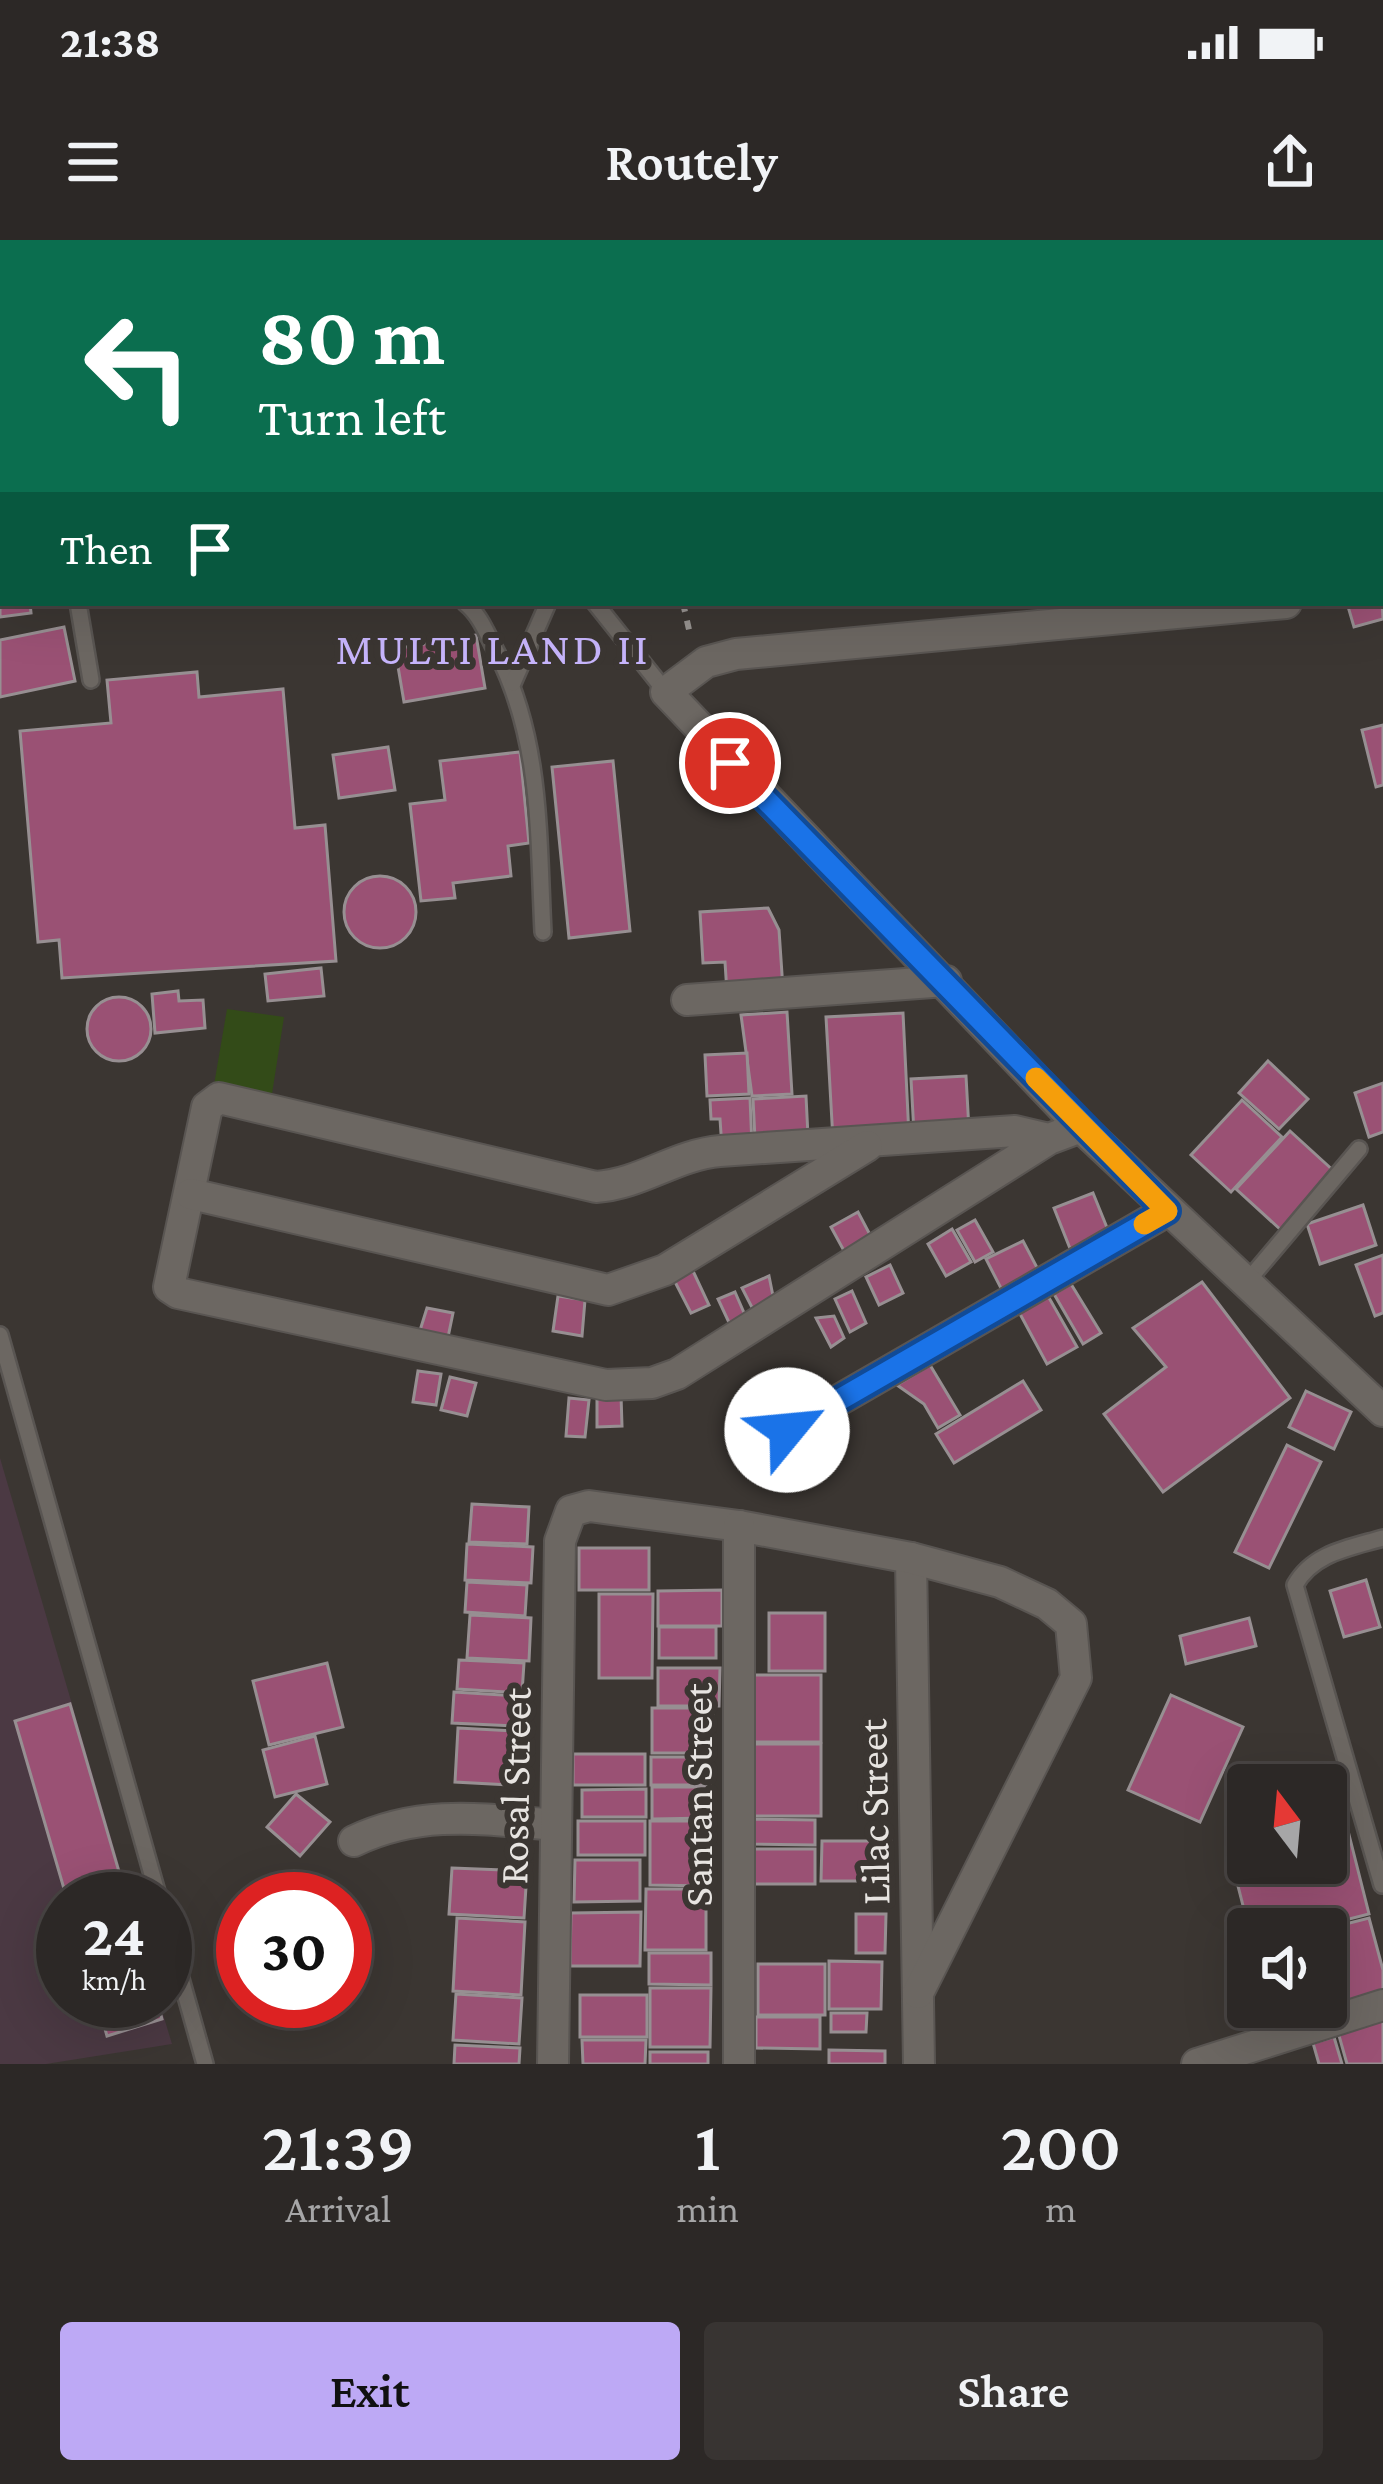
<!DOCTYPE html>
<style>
:root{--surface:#2c2826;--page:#383432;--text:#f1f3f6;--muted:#a6a6a7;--line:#484443;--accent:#bda9f5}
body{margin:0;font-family:"Crimson Pro",serif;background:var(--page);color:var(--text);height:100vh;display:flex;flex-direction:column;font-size:45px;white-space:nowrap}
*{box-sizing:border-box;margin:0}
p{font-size:39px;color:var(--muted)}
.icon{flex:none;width:66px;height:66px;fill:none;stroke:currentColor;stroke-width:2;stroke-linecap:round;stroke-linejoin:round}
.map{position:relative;height:1824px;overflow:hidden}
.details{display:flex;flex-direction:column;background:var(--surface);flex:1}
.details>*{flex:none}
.hud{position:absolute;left:0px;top:0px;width:1383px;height:366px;box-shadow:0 12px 48px #0002,0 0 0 3px var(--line);background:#0b6e4f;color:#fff;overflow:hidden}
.needle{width:78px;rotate:344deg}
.controls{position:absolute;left:1227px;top:1524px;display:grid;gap:24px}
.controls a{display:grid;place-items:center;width:120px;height:120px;border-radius:12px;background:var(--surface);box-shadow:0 12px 48px #0002,0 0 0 3px var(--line);font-size:60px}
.speed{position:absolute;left:36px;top:1632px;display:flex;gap:24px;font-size:60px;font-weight:700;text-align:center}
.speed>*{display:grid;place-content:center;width:156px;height:156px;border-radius:50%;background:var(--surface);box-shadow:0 12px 48px #0002,0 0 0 3px var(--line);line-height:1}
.speed small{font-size:30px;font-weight:400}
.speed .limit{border:18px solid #d22;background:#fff;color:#111}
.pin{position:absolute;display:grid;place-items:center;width:102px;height:102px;color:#fff;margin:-51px;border:6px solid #fff;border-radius:50%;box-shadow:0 3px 12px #0007}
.me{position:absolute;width:132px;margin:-66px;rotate:62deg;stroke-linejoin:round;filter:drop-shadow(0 0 9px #0008)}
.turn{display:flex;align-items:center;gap:42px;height:252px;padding:0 60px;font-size:54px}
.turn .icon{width:156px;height:156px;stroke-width:2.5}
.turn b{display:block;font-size:84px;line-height:102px}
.then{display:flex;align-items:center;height:114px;padding:0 60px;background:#0003;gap:24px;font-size:45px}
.eta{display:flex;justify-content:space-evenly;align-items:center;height:204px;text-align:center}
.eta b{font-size:72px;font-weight:600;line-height:84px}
.action{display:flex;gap:24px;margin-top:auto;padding:24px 60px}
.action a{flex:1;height:138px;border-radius:12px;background:var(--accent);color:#111;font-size:48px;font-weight:600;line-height:138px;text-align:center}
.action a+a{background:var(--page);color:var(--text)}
.status{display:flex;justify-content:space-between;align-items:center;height:84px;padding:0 60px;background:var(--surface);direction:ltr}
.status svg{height:33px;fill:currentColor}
header{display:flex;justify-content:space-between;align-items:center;height:156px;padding:0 60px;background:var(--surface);font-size:54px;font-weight:600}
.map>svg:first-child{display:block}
.education{fill:#4b3943}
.green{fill:#334b18}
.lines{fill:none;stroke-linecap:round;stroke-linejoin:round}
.stream{stroke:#002057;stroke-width:10}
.building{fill:#9a5174;stroke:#978f92;stroke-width:3}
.service-casing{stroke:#595552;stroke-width:20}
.minor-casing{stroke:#595552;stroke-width:34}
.path{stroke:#979390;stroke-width:6;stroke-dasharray:9 9;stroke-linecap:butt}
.service{stroke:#6c6762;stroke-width:15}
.minor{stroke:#6c6762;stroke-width:30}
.route-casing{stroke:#114b97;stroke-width:30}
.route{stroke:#1a73e8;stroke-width:21}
.slow{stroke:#f59e0b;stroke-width:21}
.labels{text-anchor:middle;stroke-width:12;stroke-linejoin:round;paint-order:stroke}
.street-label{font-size:42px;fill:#e7e4e1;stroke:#3b3632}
.neighbourhood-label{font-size:45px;letter-spacing:3px;fill:#c7b5fc;stroke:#3b3632}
</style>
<div class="status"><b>21:38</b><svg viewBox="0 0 49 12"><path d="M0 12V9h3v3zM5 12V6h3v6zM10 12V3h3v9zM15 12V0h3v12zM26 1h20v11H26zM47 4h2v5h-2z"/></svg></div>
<header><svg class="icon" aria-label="menu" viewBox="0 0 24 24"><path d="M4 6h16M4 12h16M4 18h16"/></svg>Routely<svg class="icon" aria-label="share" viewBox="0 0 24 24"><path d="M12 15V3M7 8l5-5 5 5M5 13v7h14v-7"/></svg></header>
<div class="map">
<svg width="1383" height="1824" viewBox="0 0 1383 1824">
<rect width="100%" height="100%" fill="#3b3632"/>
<path class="education" d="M0,1218L129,1659H63V1761H159L172,1804L46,1824H0Z"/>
<path class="green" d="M227,769L284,777L272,854L214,845Z"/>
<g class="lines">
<path class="stream" d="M1236,0L1237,3"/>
</g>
<g class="building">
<path d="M0,0H108L109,3H3L0,48Z"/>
<path d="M333,0H486L333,3Z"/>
<path d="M533,0H759L533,3Z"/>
<path d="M766,0H1119L766,3Z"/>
<path d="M0,306L3,363H30L31,373L0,377Z"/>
<path d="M1380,323L1383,379L1354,387L1347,363H1380Z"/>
<path d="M64,387L75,441L0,457V400Z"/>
<path d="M476,395L485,448L404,462L395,409Z"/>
<path d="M197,432L199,457L283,449L295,588L325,585L336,721L62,738L59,700L38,702L20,491L111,483L107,440Z"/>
<path d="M1383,485V545L1376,547L1362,490Z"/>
<path d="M388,507L395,550L339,558L333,515Z"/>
<path d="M520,512L529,603L508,606L511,636L453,643L455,658L421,661L410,564L445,560L440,521Z"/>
<path d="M613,521L630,691L569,698L552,527Z"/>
<circle cx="380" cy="672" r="36"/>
<path d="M768,668L779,690L783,749L727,753L725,722L703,723L700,672Z"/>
<path d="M321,728L324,756L268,761L265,734Z"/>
<path d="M178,751L179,761L203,760L205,788L155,793L152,754Z"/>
<circle cx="119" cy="789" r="32"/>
<path d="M787,772L792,854L752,856L741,775Z"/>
<path d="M903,773L909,896L833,900L826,777Z"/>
<path d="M747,813L749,854L707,856L705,815Z"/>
<path d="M1268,821L1308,859L1279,889L1239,853Z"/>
<path d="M966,836L969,890L914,893L911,839Z"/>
<path d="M1383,843V892L1369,897L1355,853Z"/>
<path d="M806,856L808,896L755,899L753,859Z"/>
<path d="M750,858L752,906L722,908L720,879H711L710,860Z"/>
<path d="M1242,860L1282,897L1231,952L1191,915Z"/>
<path d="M1290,891L1336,933L1282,991L1236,949Z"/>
<path d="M1093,953L1112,1000L1073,1016L1054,968Z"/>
<path d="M1363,965L1376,1005L1320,1024L1307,984Z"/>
<path d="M858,972L876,1006L849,1020L831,987Z"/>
<path d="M975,980L993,1012L975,1022L957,990Z"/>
<path d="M952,989L971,1022L946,1036L928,1004Z"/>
<path d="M1023,1001L1042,1037L1005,1056L986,1019Z"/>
<path d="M1383,1015V1073L1375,1076L1356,1025Z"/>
<path d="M890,1025L903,1053L879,1065L866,1037Z"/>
<path d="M693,1031L709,1065L691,1073L673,1038Z"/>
<path d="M769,1036L775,1066L760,1083L742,1048Z"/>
<path d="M1202,1042L1290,1158L1163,1252L1104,1174L1166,1127L1133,1088Z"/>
<path d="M1071,1044L1101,1093L1083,1104L1054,1054Z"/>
<path d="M852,1051L866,1083L850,1092L835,1059Z"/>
<path d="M735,1052L748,1082L732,1089L718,1059Z"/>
<path d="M558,1056L585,1060L582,1096L553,1091Z"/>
<path d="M1048,1056L1077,1107L1047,1124L1019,1072Z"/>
<path d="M427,1068L453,1073L446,1107L417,1100Z"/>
<path d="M834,1076L844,1098L831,1107L816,1078Z"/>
<path d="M930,1125L960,1175L938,1188L924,1164L897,1145Z"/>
<path d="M418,1131L441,1134L436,1165L413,1162Z"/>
<path d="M450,1137L476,1143L467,1176L441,1170Z"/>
<path d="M1023,1141L1041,1170L954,1223L936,1194Z"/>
<path d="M1306,1151L1351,1172L1334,1209L1289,1187Z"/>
<path d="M597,1155H621L622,1186L597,1187Z"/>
<path d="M569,1158L589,1160L585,1197L566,1196Z"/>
<path d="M1287,1205L1321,1222L1269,1328L1235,1312Z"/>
<path d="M472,1264L529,1267L527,1304L469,1302Z"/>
<path d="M467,1304L533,1307L531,1343L465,1340Z"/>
<rect x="579" y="1308" width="70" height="42"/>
<path d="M1366,1340L1380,1387L1344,1397L1330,1351Z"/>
<path d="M467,1342L527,1345L525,1376L465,1372Z"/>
<path d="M722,1350V1386H658V1351Z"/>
<path d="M599,1354H653L652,1438H599Z"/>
<rect x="769" y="1373" width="56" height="58"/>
<path d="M470,1375L531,1378L529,1421L467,1418Z"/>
<path d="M1249,1378L1256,1406L1186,1424L1180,1396Z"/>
<rect x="659" y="1387" width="57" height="31"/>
<path d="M459,1420L524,1423L522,1453L457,1449Z"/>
<path d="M327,1423L343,1487L269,1505L253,1441Z"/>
<path d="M658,1428H720L719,1466H658Z"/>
<rect x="751" y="1435" width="70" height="67"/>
<path d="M454,1452L520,1456L518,1486L452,1483Z"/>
<path d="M1171,1455L1243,1487L1200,1582L1128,1550Z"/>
<path d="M70,1464L127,1659H67L15,1481Z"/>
<rect x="652" y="1468" width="61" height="45"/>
<path d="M458,1488L531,1492L528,1546L455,1542Z"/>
<path d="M315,1496L327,1544L275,1557L263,1510Z"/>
<rect x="750" y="1504" width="71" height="72"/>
<rect x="573" y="1514" width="72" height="31"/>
<rect x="651" y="1517" width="59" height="28"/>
<path d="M652,1547H710V1578L652,1579Z"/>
<path d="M646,1549V1577H582V1550Z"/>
<path d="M296,1554L330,1582L300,1616L267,1587Z"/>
<path d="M1339,1555L1369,1674L1310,1689H1249L1238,1646L1276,1636L1273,1623H1326V1558Z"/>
<path d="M751,1579L815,1580V1605L751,1604Z"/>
<rect x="578" y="1581" width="67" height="34"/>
<path d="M650,1581H710V1646L650,1645Z"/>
<path d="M822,1601H891V1641H821Z"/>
<rect x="749" y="1609" width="66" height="35"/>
<path d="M575,1620H640V1661L574,1662Z"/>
<path d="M452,1628L527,1631L524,1678L449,1674Z"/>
<path d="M646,1649H706V1710H645Z"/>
<path d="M641,1672L640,1726H570L571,1673Z"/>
<path d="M856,1674H886L885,1713H856Z"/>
<path d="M457,1678L525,1682L521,1755L453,1751Z"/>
<path d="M1369,1678L1383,1730V1757L1276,1785L1271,1767H1326V1689Z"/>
<path d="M649,1713H711V1745L649,1744Z"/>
<path d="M829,1721L882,1722L881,1769H829Z"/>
<rect x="758" y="1724" width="67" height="51"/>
<path d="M650,1748H711L710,1807H650Z"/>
<path d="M456,1754L522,1758L519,1804L453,1800Z"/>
<rect x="580" y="1755" width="67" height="42"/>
<path d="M97,1761H157L162,1779L107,1796Z"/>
<path d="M831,1773H867L866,1792H831Z"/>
<path d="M756,1777H820V1809L756,1808Z"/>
<path d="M1383,1778V1824H1347L1336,1785Z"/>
<path d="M1334,1797L1342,1824H1319L1313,1803Z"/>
<path d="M582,1800H646L645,1824H583Z"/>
<path d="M455,1805L520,1808L519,1824H454Z"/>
<path d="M829,1810L885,1811V1824H829Z"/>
<rect x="650" y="1812" width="58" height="12"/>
</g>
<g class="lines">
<defs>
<g id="service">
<path d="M229,3L232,0"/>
<path d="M0,78L3,77"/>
<path d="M0,259L3,261"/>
<path d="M0,274L3,273"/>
<path d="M78,363L91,440"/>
<path d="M465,363C480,375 486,392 495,409C542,498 538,594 543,692"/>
<path d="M595,363L666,452"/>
<path d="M513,443L548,363"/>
<path d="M1245,1044L1359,909"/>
<path d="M0,1095L159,1659"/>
<path d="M1382,1645L1295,1345C1313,1313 1349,1308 1383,1298"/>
<path d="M165,1682L205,1824"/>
</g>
<g id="minor">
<path d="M1286,363L736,414L706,422L666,452L1081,887L1383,1171"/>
<path d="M687,760L946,741"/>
<path d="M1049,899L1015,891L720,911C675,915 641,944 596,947L219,858L207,867L169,1047L178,1053L606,1145L652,1143L677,1134L1049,899L1081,887"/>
<path d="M191,954L608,1050L665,1030L867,906"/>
<path d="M787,1190L1167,971"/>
<path d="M911,1318L919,1824"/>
<path d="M354,1601C421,1569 483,1579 555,1585"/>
<path d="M553,1824L560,1301L571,1271L589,1266L739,1286L911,1318L1000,1342L1047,1364L1071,1384L1076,1438L918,1753"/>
<path d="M739,1824V1286"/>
<path d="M1197,1824L1383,1765"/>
</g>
</defs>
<use href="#service" class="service-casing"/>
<use href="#minor" class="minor-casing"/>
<path class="path" d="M683,363L690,394"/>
<use href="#service" class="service"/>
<use href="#minor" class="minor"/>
</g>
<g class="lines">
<defs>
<path id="route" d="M730,523L1167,971L787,1190"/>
</defs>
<use href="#route" class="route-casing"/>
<use href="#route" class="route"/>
<path class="slow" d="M1036,838L1167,971L1144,984"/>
</g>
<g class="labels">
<g class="street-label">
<text transform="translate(514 1546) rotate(-89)" y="15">Rosal Street</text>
<text transform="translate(697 1555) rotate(-90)" y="15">Santan Street</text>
<text transform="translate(873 1572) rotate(-91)" y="15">Lilac Street</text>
</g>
<g class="neighbourhood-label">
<text x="493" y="424">MULTI LAND II</text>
</g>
</g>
</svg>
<div class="controls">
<a><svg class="needle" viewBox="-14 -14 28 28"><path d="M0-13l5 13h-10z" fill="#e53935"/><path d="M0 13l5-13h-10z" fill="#a6a6a7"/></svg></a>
<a><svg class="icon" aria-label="sound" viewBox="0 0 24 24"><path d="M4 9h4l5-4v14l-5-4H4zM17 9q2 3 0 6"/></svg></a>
</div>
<div class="speed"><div>24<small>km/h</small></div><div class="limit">30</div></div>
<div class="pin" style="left:730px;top:523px;background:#d93025"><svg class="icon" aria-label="arrive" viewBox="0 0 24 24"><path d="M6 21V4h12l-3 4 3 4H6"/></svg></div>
<svg class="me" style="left:787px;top:1190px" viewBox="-20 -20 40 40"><circle r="19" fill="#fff"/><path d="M0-13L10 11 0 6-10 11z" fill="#1a73e8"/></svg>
<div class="hud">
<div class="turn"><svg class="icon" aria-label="left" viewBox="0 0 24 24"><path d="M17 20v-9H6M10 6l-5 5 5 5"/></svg><div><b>80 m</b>Turn left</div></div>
<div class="then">Then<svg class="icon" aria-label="arrive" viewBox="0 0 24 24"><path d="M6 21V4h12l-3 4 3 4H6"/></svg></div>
</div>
</div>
<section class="details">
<div class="eta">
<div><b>21:39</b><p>Arrival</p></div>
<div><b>1</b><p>min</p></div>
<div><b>200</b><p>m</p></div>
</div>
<div class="action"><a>Exit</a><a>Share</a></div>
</section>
